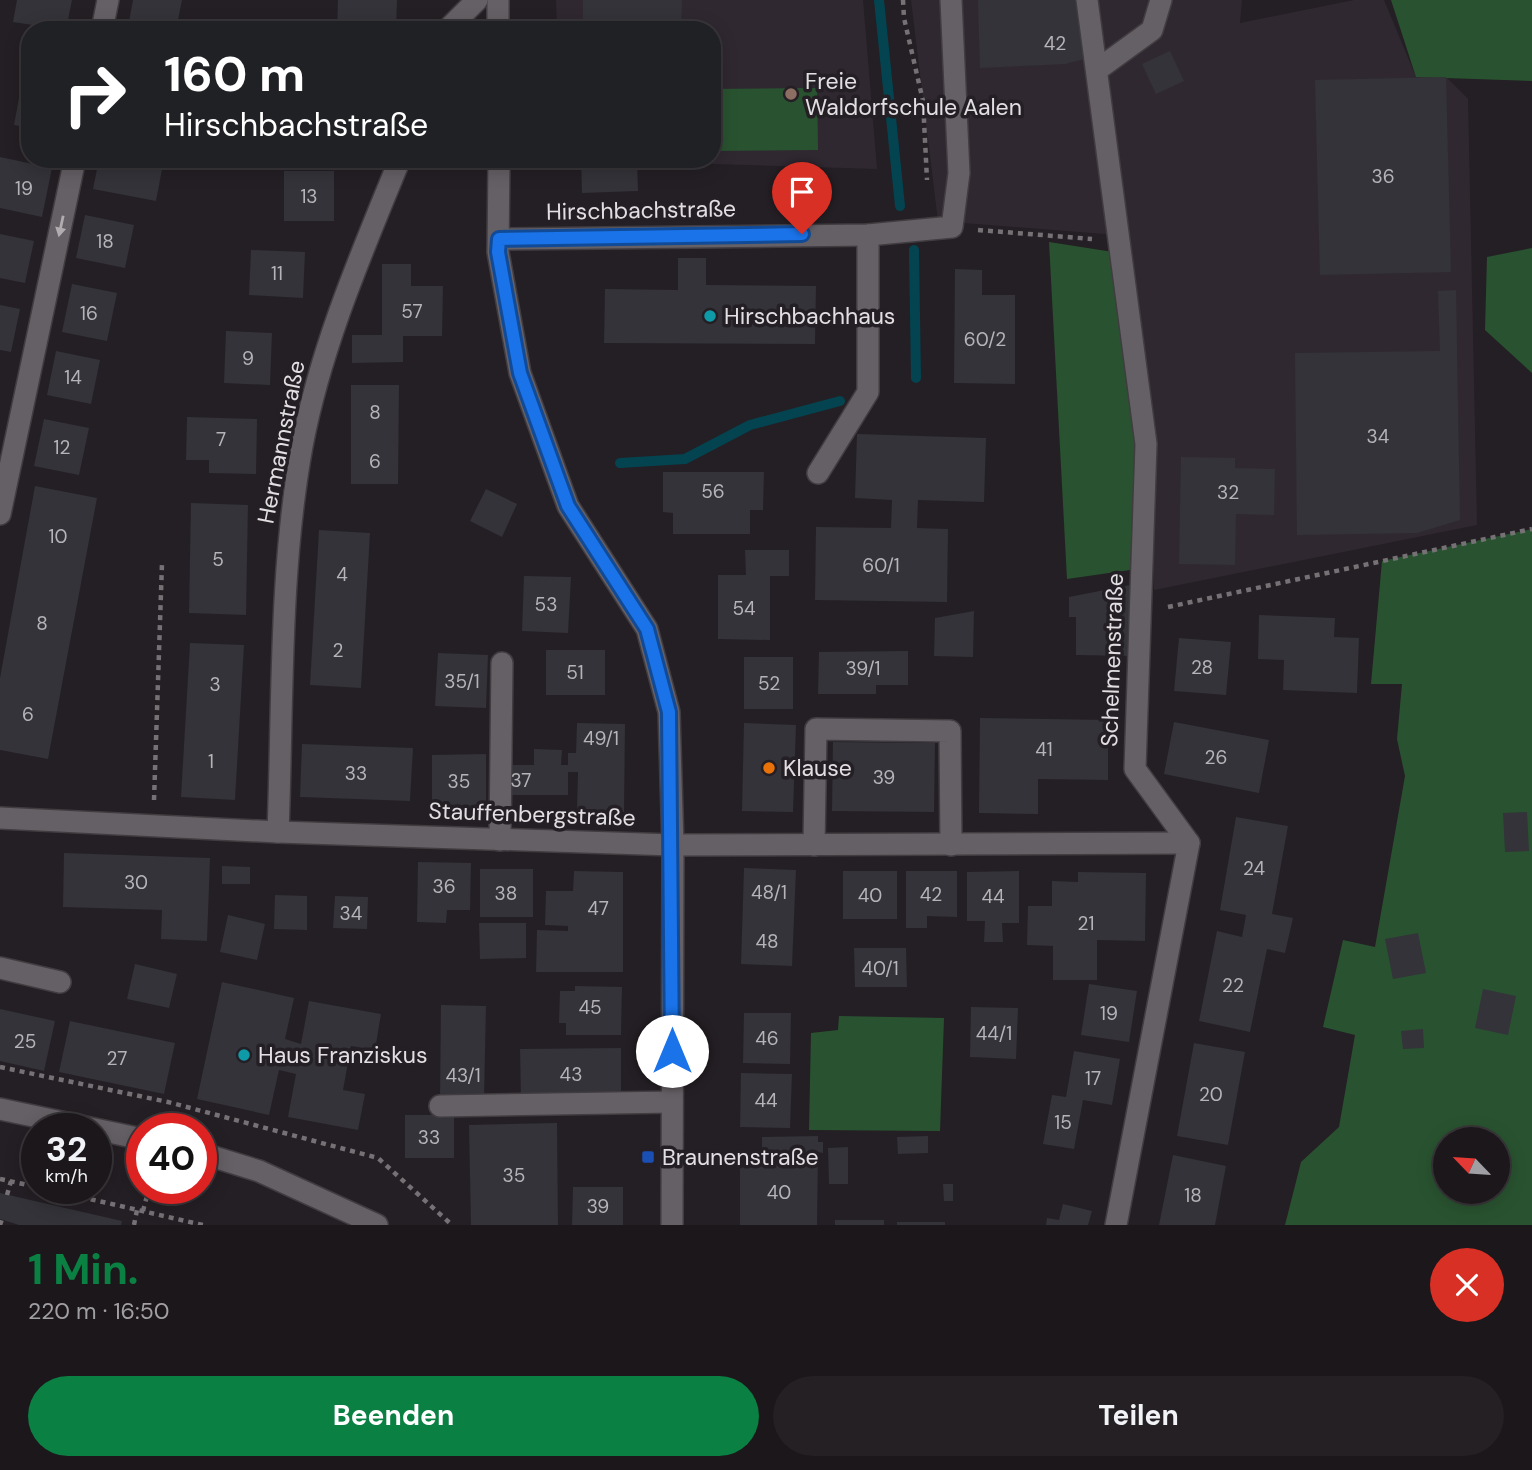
<!DOCTYPE html>
<html lang="de">
<meta charset="utf-8">
<style>
:root{--surface:#1b171b;--page:#242024;--text:#f1f3f6;--muted:#a09fa3;--line:#39363a;--accent:#0b8043}
body{margin:0;font-family:"DM Sans",sans-serif;background:var(--page);color:var(--text);height:100vh;display:flex;flex-direction:column;font-size:26px;white-space:nowrap}
*{box-sizing:border-box;margin:0}
p{font-size:23px;color:var(--muted)}
.icon{flex:none;width:38px;height:38px;fill:none;stroke:currentColor;stroke-width:2;stroke-linecap:round;stroke-linejoin:round}
.map{position:relative;height:1225px;overflow:hidden}
.drawer{display:flex;flex-direction:column;background:var(--surface);flex:1}
.drawer>*{flex:none}
.banner{position:absolute;left:21px;top:21px;width:700px;height:147px;border-radius:28px;box-shadow:0 4px 18px #0003,0 0 0 2px var(--line);background:#202124;color:#fff;overflow:hidden}
.needle{width:46px;rotate:295deg}
.buttons{position:absolute;left:1433px;top:1127px;display:grid;gap:14px}
.buttons a{display:grid;place-items:center;width:77px;height:77px;border-radius:50%;background:var(--surface);box-shadow:0 4px 18px #0003,0 0 0 2px var(--line);font-size:35px}
.speed{position:absolute;left:21px;top:1113px;display:flex;gap:14px;font-size:35px;font-weight:700;text-align:center}
.speed>*{display:grid;place-content:center;width:91px;height:91px;border-radius:50%;background:var(--surface);box-shadow:0 4px 18px #0003,0 0 0 2px var(--line);line-height:1}
.speed small{font-size:18px;font-weight:400}
.speed .limit{border:10px solid #d22;background:#fff;color:#111}
.pin{position:absolute;display:grid;place-items:center;width:60px;height:60px;color:#fff;margin:-72px -30px;border-radius:50% 50% 50% 0;rotate:-45deg;box-shadow:0 0 7px #0007}
.pin .icon{rotate:45deg}
.me{position:absolute;width:77px;margin:-38px;rotate:0deg;stroke-linejoin:round;filter:drop-shadow(0 0 5px #0008)}
.turn{display:flex;align-items:center;gap:24px;height:147px;padding:0 28px;font-size:32px}
.turn .icon{width:91px;height:91px;stroke-width:2.5}
.turn b{display:block;font-size:49px;line-height:60px}
.round{display:grid;place-items:center;flex:none;width:74px;height:74px;border-radius:37px;background:var(--page)}
.headline{display:flex;align-items:center;justify-content:space-between;height:119px;padding:0 28px}
h1{font-size:42px;font-weight:700;line-height:52px;color:var(--accent)}
.button{display:flex;gap:14px;margin-top:auto;padding:14px 28px}
.button a{flex:1;height:80px;border-radius:42px;background:var(--accent);color:#fff;font-size:28px;font-weight:700;line-height:80px;text-align:center}
.button a+a{background:var(--page);color:var(--text)}
.map>svg:first-child{display:block}
.built{fill:#302831}
.green{fill:#295330;fill-rule:evenodd}
.lines{fill:none;stroke-linecap:round;stroke-linejoin:round}
.stream{stroke:#034450;stroke-width:10}
.building{fill:#333339}
.minor-casing{stroke:#403c40;stroke-width:24}
.path{stroke:#757175;stroke-width:4.5;stroke-dasharray:5 5;stroke-linecap:butt}
.minor{stroke:#656065;stroke-width:21}
.oneway{fill:#b0acb0}
.route-casing{stroke:#114b97;stroke-width:18}
.route{stroke:#1a73e8;stroke-width:12}
.education-dot{fill:#8d6e63;stroke:#241f24;stroke-width:2.5}
.culture-dot{fill:#0f9aa8;stroke:#241f24;stroke-width:2.5}
.food-dot{fill:#e8710a;stroke:#241f24;stroke-width:2.5}
.transit-dot{fill:#1a4fb4;stroke:#241f24;stroke-width:2.5}
.labels{text-anchor:middle;stroke-width:7;stroke-linejoin:round;paint-order:stroke}
.number-label{font-size:19px;fill:#b6b4b8}
.poi-label{font-size:23px;fill:#e2dfe2;stroke:#241f24;text-anchor:start}
.street-label{font-size:23px;fill:#e2dfe2;stroke:#241f24}
</style>
<div class="map">
<svg width="1532" height="1225" viewBox="0 0 1532 1225">
<rect width="100%" height="100%" fill="#241f24"/>
<g class="built">
<path d="M556,0H863L877,169L681,163L680,159H712V30H557Z"/>
<path d="M911,0H1242L1240,23L1354,0H1384L1416,77H1446L1468,99L1477,525L1154,590L1152,423L1130,236L938,221Z"/>
</g>
<g class="green">
<path d="M1391,0H1532V81L1416,77Z"/>
<path d="M817,88L818,150L712,151V89Z"/>
<path d="M1049,242L1113,252L1137,424L1130,570L1067,579Z"/>
<path d="M1532,248V373L1485,330L1487,257Z"/>
<path d="M1532,529V1225H1285L1301,1162L1339,1127L1355,1035L1323,1027L1343,940L1375,947L1405,776L1397,739L1402,684H1371L1382,561ZM1446,1139H1498V1192H1446Z"/>
<path d="M839,1016L944,1018L940,1131L809,1130L811,1033L838,1030Z"/>
</g>
<g class="lines">
<g class="stream">
<path d="M879,0L900,206"/>
<path d="M914,250L916,378"/>
<path d="M620,463L685,459L750,425L840,401"/>
</g>
</g>
<g class="building">
<path d="M17,0H72L66,30L13,22Z"/>
<path d="M133,0H182L176,30L128,27Z"/>
<path d="M338,0H397L396,30H337Z"/>
<path d="M583,0H682L681,30H583Z"/>
<path d="M978,0H1084L1092,57L1065,64L980,68Z"/>
<path d="M1170,51L1184,81L1156,94L1142,64Z"/>
<path d="M1446,77L1451,272L1320,275L1315,80Z"/>
<path d="M22,81L30,83V128L14,125Z"/>
<path d="M0,157L52,168L42,217L0,208Z"/>
<path d="M99,159H164L156,201L93,189Z"/>
<path d="M581,159H637L638,191L582,193Z"/>
<rect x="284" y="171" width="50" height="50"/>
<path d="M85,215L134,225L125,268L76,258Z"/>
<path d="M0,234L34,241L25,283L0,278Z"/>
<path d="M251,250L305,252L303,298L249,295Z"/>
<path d="M678,258H706V285L816,286L815,344L604,343L605,289L678,290Z"/>
<path d="M382,264H411V286H443L442,336H403V362L352,363V335H382Z"/>
<path d="M955,269L982,270V295H1015V384L954,383Z"/>
<path d="M72,284L117,293L107,341L62,332Z"/>
<path d="M1456,290L1460,520L1417,533L1297,535L1295,353L1440,351L1438,291Z"/>
<path d="M0,305L20,309L11,352L0,350Z"/>
<path d="M226,331L272,333L270,385L224,383Z"/>
<path d="M56,351L100,360L91,404L47,395Z"/>
<path d="M351,385H399L398,484H351Z"/>
<path d="M187,417L257,419L256,474L209,473V460H186Z"/>
<path d="M44,419L89,428L79,475L34,466Z"/>
<path d="M857,434L986,438L984,502L918,500L917,528L948,529L947,602L815,600L816,527L891,528L892,500L855,498Z"/>
<path d="M1181,457L1235,458V468L1275,469L1274,515L1236,514L1235,565L1179,564Z"/>
<path d="M663,472H764L763,510H750V534H673V513L663,512Z"/>
<path d="M35,486L97,498L48,759L0,750V678Z"/>
<path d="M486,489L517,504L502,537L470,521Z"/>
<path d="M191,503L248,505L246,615L189,613Z"/>
<path d="M319,530L370,533L361,688L310,685Z"/>
<path d="M745,550H789V576H770V640L718,639V575H746Z"/>
<path d="M524,576L571,577L568,633L522,631Z"/>
<path d="M1130,585L1128,656L1076,655V617H1069V597Z"/>
<path d="M974,611L973,657L934,656L935,618Z"/>
<path d="M1259,615L1335,618L1334,637L1359,638L1357,693L1283,690L1284,660L1258,659Z"/>
<path d="M1179,638L1231,642L1226,695L1174,691Z"/>
<path d="M190,643L244,645L235,800L181,797Z"/>
<rect x="546" y="650" width="59" height="45"/>
<path d="M908,651V685H876V694H818L819,652Z"/>
<path d="M438,653L488,655L486,708L435,706Z"/>
<rect x="744" y="657" width="49" height="52"/>
<path d="M980,718L1108,720V780L1038,779V814L979,813Z"/>
<path d="M1174,722L1269,740L1259,793L1164,774Z"/>
<path d="M577,723L625,724L624,812L577,811L578,772H568V795H505V765H534V749L562,750L561,765H568V753H576Z"/>
<path d="M744,723L796,725L793,812L742,811Z"/>
<path d="M833,742L935,743L934,812L832,811Z"/>
<path d="M302,744L413,748L410,801L300,797Z"/>
<path d="M486,754V807H432V755Z"/>
<path d="M1527,812L1529,851L1505,852L1503,813Z"/>
<path d="M1236,817L1288,826L1272,914L1293,918L1285,953L1267,949L1250,1032L1199,1021L1217,931L1242,937L1246,915L1220,910Z"/>
<path d="M64,853L210,858L207,941L161,939L162,910L63,907Z"/>
<path d="M418,862L471,863L470,910H447L446,923L417,922Z"/>
<path d="M222,866L250,867V884H222Z"/>
<path d="M744,868L796,870L792,966L741,964Z"/>
<rect x="480" y="869" width="53" height="48"/>
<path d="M574,871L623,872V972H536L537,930L568,931V926L545,925L546,891H573Z"/>
<rect x="843" y="871" width="54" height="48"/>
<path d="M906,871H957V917L927,916V928H906Z"/>
<path d="M1019,871V923H1002L1003,942H984L985,921H967V872Z"/>
<path d="M1078,872L1146,873L1145,941L1097,940V980H1053V946L1027,945L1028,906H1052V881L1078,882Z"/>
<path d="M275,895L307,896V930L274,929Z"/>
<path d="M335,896L368,897L367,929L333,928Z"/>
<path d="M228,915L265,924L257,960L220,952Z"/>
<path d="M479,923H526V958L480,959Z"/>
<path d="M1418,933L1426,973L1393,979L1385,939Z"/>
<path d="M854,948H906L907,987H855Z"/>
<path d="M135,964L177,974L169,1008L127,999Z"/>
<path d="M222,982L294,998L285,1039L301,1044L309,1001L381,1014L375,1050L351,1046L343,1090L365,1094L358,1130L288,1117L296,1074L279,1070L269,1115L197,1099Z"/>
<path d="M1089,984L1137,991L1129,1042L1081,1035Z"/>
<path d="M575,986L622,987L621,1035H566V1023H559L560,991H575Z"/>
<path d="M1483,989L1516,996L1508,1035L1475,1028Z"/>
<path d="M441,1005L486,1006L484,1099L440,1098Z"/>
<path d="M971,1007L1018,1008L1016,1059L970,1057Z"/>
<path d="M0,1009L55,1021L44,1071L0,1061Z"/>
<path d="M744,1013H791L790,1064L743,1063Z"/>
<path d="M70,1021L175,1043L164,1094L59,1072Z"/>
<path d="M1423,1029L1424,1048L1403,1049L1401,1031Z"/>
<path d="M1194,1043L1245,1052L1228,1145L1177,1136Z"/>
<path d="M621,1048V1099L521,1100L520,1049Z"/>
<path d="M1074,1051L1120,1059L1112,1105L1083,1100L1074,1149L1043,1144L1052,1095L1066,1097Z"/>
<path d="M741,1073L792,1074L790,1128L740,1127Z"/>
<rect x="405" y="1115" width="49" height="43"/>
<path d="M557,1123L558,1225H471L469,1125Z"/>
<path d="M818,1136V1142H823V1153L818,1152L817,1225H740V1159L762,1160V1137Z"/>
<path d="M928,1136V1153L898,1154L897,1137Z"/>
<path d="M848,1147V1184H829L828,1148Z"/>
<path d="M1173,1155L1226,1166L1215,1225H1159Z"/>
<path d="M943,1184H953V1201H944Z"/>
<path d="M573,1187H623V1225H572Z"/>
<path d="M0,1193L122,1221L121,1225H19L0,1219Z"/>
<path d="M1063,1204L1092,1211L1088,1225H1046L1047,1218L1059,1220Z"/>
<rect x="835" y="1220" width="49" height="5"/>
<rect x="897" y="1222" width="48" height="3"/>
</g>
<g class="lines">
<defs>
<g id="minor">
<path d="M498,0V30"/>
<path d="M1087,0L1146,444L1135,769L1189,843L1116,1225"/>
<path d="M102,30L108,0"/>
<path d="M447,30L477,0"/>
<path d="M1097,70L1152,30L1161,0"/>
<path d="M499,159L498,252L520,373L568,506L647,629L669,712L673,845L672,1225"/>
<path d="M499,239L868,235L952,227L959,173L951,0"/>
<path d="M818,473L868,392V235"/>
<path d="M0,514L75,159"/>
<path d="M0,818L278,832L673,845L1189,843"/>
<path d="M278,832C283,704 279,572 302,446C321,346 362,252 400,159"/>
<path d="M500,840L502,663"/>
<path d="M814,845L816,729L950,731L951,845"/>
<path d="M0,968L60,982"/>
<path d="M440,1106L672,1102"/>
<path d="M0,1109L142,1139"/>
<path d="M201,1153L259,1171L377,1225"/>
</g>
</defs>
<use href="#minor" class="minor-casing"/>
<g class="path">
<path d="M903,0L904,18L923,101L927,180"/>
<path d="M426,159L473,161"/>
<path d="M978,230L1092,239"/>
<path d="M1168,607L1532,529"/>
<path d="M154,800L162,563"/>
<path d="M0,1067L168,1102L378,1158L452,1225"/>
<path d="M0,1179L37,1187"/>
<path d="M42,1188L203,1225"/>
<path d="M7,1195L11,1181"/>
<path d="M143,1211L149,1188"/>
<path d="M0,1225L2,1219"/>
<path d="M134,1225L137,1210"/>
</g>
<use href="#minor" class="minor"/>
</g>
<defs><path id="oneway-solid" d="M-6-.8H1V-3.2L6.5 0L1 3.2V.8H-6Z" transform="scale(1.75)"/></defs>
<use class="oneway" href="#oneway-solid" transform="translate(61 226) rotate(102)"/>
<g class="lines">
<defs>
<path id="route" d="M672,1051L669,712L647,629L568,506L520,373L498,252L499,239L802,234"/>
</defs>
<use href="#route" class="route-casing"/>
<use href="#route" class="route"/>
</g>
<circle class="education-dot" cx="791" cy="94" r="7"/>
<g class="culture-dot">
<circle cx="710" cy="316" r="7"/>
<circle cx="244" cy="1055" r="7"/>
</g>
<circle class="food-dot" cx="769" cy="768" r="7"/>
<rect class="transit-dot" x="641" y="1150" width="14" height="14" rx="3.5"/>
<g class="labels">
<g class="number-label">
<text x="1055" y="50">42</text>
<text x="1383" y="183">36</text>
<text x="24" y="195">19</text>
<text x="309" y="203">13</text>
<text x="105" y="248">18</text>
<text x="277" y="280">11</text>
<text x="412" y="318">57</text>
<text x="89" y="320">16</text>
<text x="985" y="346">60/2</text>
<text x="248" y="365">9</text>
<text x="73" y="384">14</text>
<text x="375" y="419">8</text>
<text x="1378" y="443">34</text>
<text x="221" y="446">7</text>
<text x="62" y="454">12</text>
<text x="375" y="468">6</text>
<text x="713" y="498">56</text>
<text x="1228" y="499">32</text>
<text x="58" y="543">10</text>
<text x="218" y="566">5</text>
<text x="881" y="572">60/1</text>
<text x="342" y="581">4</text>
<text x="546" y="611">53</text>
<text x="744" y="615">54</text>
<text x="42" y="630">8</text>
<text x="338" y="657">2</text>
<text x="1202" y="674">28</text>
<text x="863" y="675">39/1</text>
<text x="575" y="679">51</text>
<text x="462" y="688">35/1</text>
<text x="769" y="690">52</text>
<text x="215" y="691">3</text>
<text x="28" y="721">6</text>
<text x="601" y="745">49/1</text>
<text x="1044" y="756">41</text>
<text x="1216" y="764">26</text>
<text x="211" y="768">1</text>
<text x="356" y="780">33</text>
<text x="884" y="784">39</text>
<text x="521" y="787">37</text>
<text x="459" y="788">35</text>
<text x="1254" y="875">24</text>
<text x="136" y="889">30</text>
<text x="444" y="893">36</text>
<text x="769" y="899">48/1</text>
<text x="506" y="900">38</text>
<text x="931" y="901">42</text>
<text x="870" y="902">40</text>
<text x="993" y="903">44</text>
<text x="598" y="915">47</text>
<text x="351" y="920">34</text>
<text x="1086" y="930">21</text>
<text x="767" y="948">48</text>
<text x="880" y="975">40/1</text>
<text x="1233" y="992">22</text>
<text x="590" y="1014">45</text>
<text x="1109" y="1020">19</text>
<text x="994" y="1040">44/1</text>
<text x="767" y="1045">46</text>
<text x="25" y="1048">25</text>
<text x="117" y="1065">27</text>
<text x="571" y="1081">43</text>
<text x="463" y="1082">43/1</text>
<text x="1093" y="1085">17</text>
<text x="1211" y="1101">20</text>
<text x="766" y="1107">44</text>
<text x="1063" y="1129">15</text>
<text x="429" y="1144">33</text>
<text x="514" y="1182">35</text>
<text x="779" y="1199">40</text>
<text x="1193" y="1202">18</text>
<text x="598" y="1213">39</text>
</g>
<g class="poi-label">
<text x="805" y="89">Freie<tspan x="805" dy="26">Waldorfschule Aalen</tspan></text>
<text x="724" y="324">Hirschbachhaus</text>
<text x="783" y="776">Klause</text>
<text x="258" y="1063">Haus Franziskus</text>
<text x="662" y="1165">Braunenstraße</text>
</g>
<g class="street-label">
<text transform="translate(641 210) rotate(-1)" y="8">Hirschbachstraße</text>
<text transform="translate(281 442) rotate(-79)" y="8">Hermannstraße</text>
<text transform="translate(1112 660) rotate(-88)" y="8">Schelmenstraße</text>
<text transform="translate(532 814) rotate(2)" y="8">Stauffenbergstraße</text>
</g>
</g>
</svg>
<div class="buttons">
<a><svg class="needle" viewBox="-14 -14 28 28"><path d="M0-13l5 13h-10z" fill="#e53935"/><path d="M0 13l5-13h-10z" fill="#a09fa3"/></svg></a>
</div>
<div class="speed"><div>32<small>km/h</small></div><div class="limit">40</div></div>
<div class="pin" style="left:802px;top:234px;background:#d93025"><svg class="icon" aria-label="arrive" viewBox="0 0 24 24"><path d="M6 21V4h12l-3 4 3 4H6"/></svg></div>
<svg class="me" style="left:672px;top:1051px" viewBox="-20 -20 40 40"><circle r="19" fill="#fff"/><path d="M0-13L10 11 0 6-10 11z" fill="#1a73e8"/></svg>
<div class="banner">
<div class="turn"><svg class="icon" aria-label="right" viewBox="0 0 24 24"><path d="M7 20v-9h11M14 6l5 5-5 5"/></svg><div><b>160 m</b>Hirschbachstraße</div></div>
</div>
</div>
<section class="drawer">
<div class="headline"><div><h1>1 Min.</h1><p>220 m · 16:50</p></div><a class="round" style="background:#d93025;color:#fff"><svg class="icon" aria-label="close" viewBox="0 0 24 24"><path d="M6 6l12 12M18 6L6 18"/></svg></a></div>
<div class="button"><a>Beenden</a><a>Teilen</a></div>
</section>
